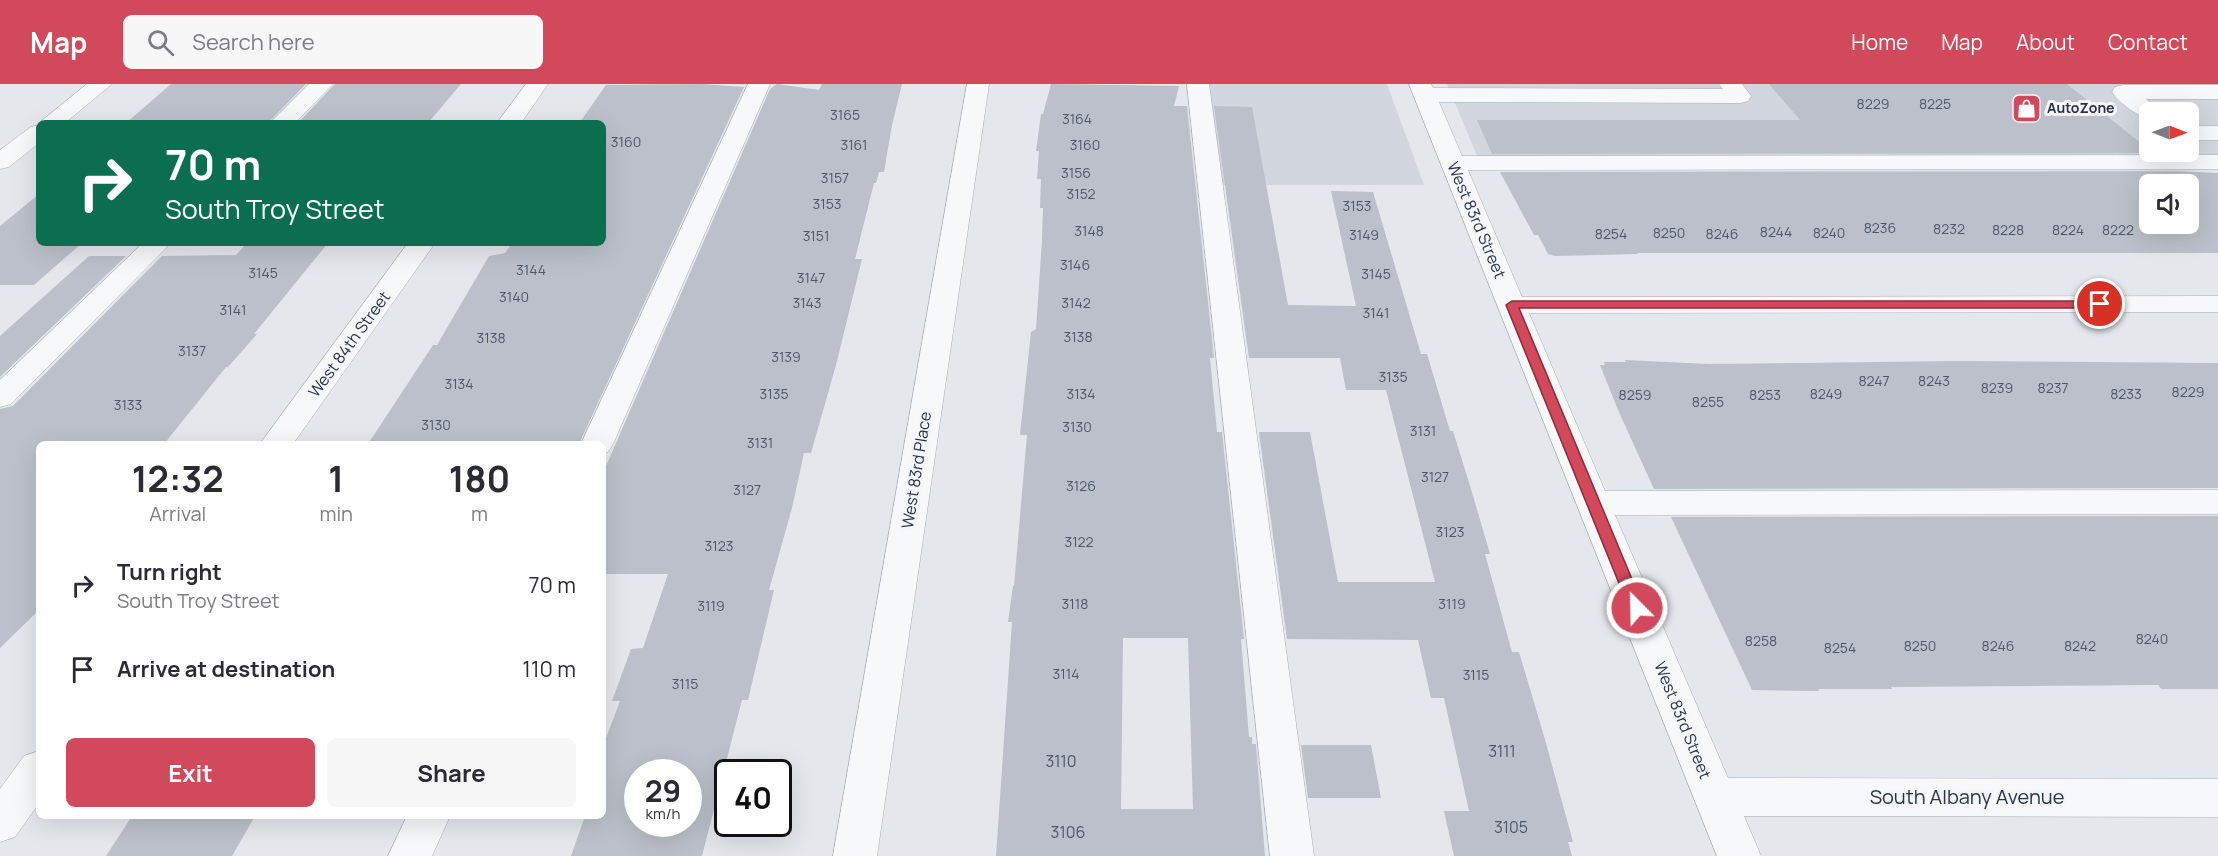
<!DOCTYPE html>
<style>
:root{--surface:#fff;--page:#f7f7f7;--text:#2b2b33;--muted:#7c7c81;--accent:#d1495b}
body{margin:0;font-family:Manrope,sans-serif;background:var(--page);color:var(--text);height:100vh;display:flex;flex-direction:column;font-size:22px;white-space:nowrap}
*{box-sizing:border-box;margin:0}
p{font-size:20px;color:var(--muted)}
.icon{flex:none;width:33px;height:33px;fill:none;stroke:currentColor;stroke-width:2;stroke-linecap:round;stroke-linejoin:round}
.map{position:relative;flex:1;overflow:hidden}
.side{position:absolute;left:36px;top:357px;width:570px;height:378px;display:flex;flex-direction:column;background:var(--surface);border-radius:9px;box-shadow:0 6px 24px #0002}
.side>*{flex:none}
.top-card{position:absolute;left:36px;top:36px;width:570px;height:126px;border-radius:9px;box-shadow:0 6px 24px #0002;background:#0b6e4f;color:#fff;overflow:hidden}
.needle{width:39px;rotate:91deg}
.tools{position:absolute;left:2139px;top:18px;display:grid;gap:12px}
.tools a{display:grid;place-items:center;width:60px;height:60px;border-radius:9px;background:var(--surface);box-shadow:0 6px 24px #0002;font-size:30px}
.speed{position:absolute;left:624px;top:675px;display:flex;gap:12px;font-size:30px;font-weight:700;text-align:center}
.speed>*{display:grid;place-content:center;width:78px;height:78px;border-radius:50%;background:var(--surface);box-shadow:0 6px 24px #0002;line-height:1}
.speed small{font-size:15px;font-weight:400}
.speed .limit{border:3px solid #111;border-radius:9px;background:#fff;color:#111}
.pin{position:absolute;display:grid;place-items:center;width:51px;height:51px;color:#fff;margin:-26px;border:3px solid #fff;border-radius:50%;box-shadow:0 2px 6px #0007}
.me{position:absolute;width:66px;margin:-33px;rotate:337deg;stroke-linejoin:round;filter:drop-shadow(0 0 4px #0008)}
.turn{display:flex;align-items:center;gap:21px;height:126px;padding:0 30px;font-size:27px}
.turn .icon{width:78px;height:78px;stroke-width:2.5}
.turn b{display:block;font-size:42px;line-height:51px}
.eta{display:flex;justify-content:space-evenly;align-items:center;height:102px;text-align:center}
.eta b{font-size:36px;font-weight:700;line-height:42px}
.button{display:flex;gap:12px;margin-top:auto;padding:12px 30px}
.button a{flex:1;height:69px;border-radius:9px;background:var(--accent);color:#fff;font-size:24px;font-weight:700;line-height:69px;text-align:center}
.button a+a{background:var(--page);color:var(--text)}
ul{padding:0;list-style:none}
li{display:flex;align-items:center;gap:18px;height:84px;padding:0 30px}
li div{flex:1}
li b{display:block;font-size:22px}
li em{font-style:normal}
header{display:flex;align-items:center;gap:36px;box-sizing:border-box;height:84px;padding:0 30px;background:var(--accent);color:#fff}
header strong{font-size:28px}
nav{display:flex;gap:33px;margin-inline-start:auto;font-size:21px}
.search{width:420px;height:54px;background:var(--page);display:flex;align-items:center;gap:15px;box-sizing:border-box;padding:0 21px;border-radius:9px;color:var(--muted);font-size:22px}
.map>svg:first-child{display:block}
.built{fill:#d2d6de;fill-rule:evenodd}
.building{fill:#bbc0ca;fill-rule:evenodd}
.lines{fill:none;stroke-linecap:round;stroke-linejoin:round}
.minor-casing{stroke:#a9aeb7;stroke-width:1}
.minor{fill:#f7f8fa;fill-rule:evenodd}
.route{fill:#d1495b;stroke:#882f3b;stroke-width:1.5}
.labels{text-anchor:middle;stroke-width:6;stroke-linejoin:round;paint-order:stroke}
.number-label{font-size:14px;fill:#4f5766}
.far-poi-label{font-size:14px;font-weight:bold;fill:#2b3445;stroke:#f4f6f9;text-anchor:start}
.street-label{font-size:16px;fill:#2b3445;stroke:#f4f6f9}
.near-number-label{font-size:16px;fill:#4f5766}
.near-street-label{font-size:20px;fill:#2b3445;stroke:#f4f6f9}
</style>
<header>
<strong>Map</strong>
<div class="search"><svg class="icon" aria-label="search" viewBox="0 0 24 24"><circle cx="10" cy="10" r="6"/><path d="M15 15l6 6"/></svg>Search here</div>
<nav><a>Home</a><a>Map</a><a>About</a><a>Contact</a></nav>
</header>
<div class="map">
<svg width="2218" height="772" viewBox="0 0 2218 772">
<rect width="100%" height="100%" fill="#e4e7ec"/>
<g class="built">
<path d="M1198,0H1387L1424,101H1210Z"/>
<path d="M1447,0H2218V78L1480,79ZM2150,28H2188V68H2150Z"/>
</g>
<g class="building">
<path d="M171,0H306L268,39H126Z"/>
<path d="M335,0H461L428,39H298Z"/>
<path d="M701,0L744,3L579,360H368L433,261H437L489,172L505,169L512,159H603V39L580,38L606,1Z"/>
<path d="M777,0L819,6L822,0H902L892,41L884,88H879L876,99H874L855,175H862L836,281L811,369H804L792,424L769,506H774L748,616H742L702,772H571L585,732H603V662L620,617H612L631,565L643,564L668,490H603V389L770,5ZM638,688H688V740H638Z"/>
<path d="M1051,0L1179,2L1174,22H1187L1214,274H1210L1217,348H1222L1244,555H1241L1249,653H1252V660H1256L1265,772H996L1012,538H1008L1013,502H1014L1027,351H1020L1031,248L1036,245L1042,156L1043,124H1040L1041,95H1037L1039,67H1036L1041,30H1043ZM1123,554H1188L1193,725H1121Z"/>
<path d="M1769,0H2067L2153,69L1492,70L1477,36H1800Z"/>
<path d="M1214,22L1252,23L1288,221L1356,222L1331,107L1373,108L1421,270H1427L1450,347H1453L1471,405L1490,470H1485L1512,568H1519L1544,652L1573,758H1568L1572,772H1454L1444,727H1469L1444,614H1431L1418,556L1287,555L1259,348H1310L1338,498H1435L1386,306H1346L1340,274H1249Z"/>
<path d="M2176,87L2218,89V169H1637L1638,170L1555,172L1548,170L1538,151H1534L1500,88ZM2150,100H2188V140H2150Z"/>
<path d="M39,110V159H82L34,201H0V142Z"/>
<path d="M247,159H328L254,250H257L228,283H226L164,360H39V526L0,564V325L13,322L162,172L236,171Z"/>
<path d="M89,172H126L0,293V252Z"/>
<path d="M1625,276L1708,280L1956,277L2218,279V404L1654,405L1618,326L1600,281H1605L1604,278H1626Z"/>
<path d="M2218,432V605H2161L2158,601L1891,603L1892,605H1818L1819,607L1752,606L1671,433Z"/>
<path d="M1301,661H1371L1381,714H1308Z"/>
<path d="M132,732H255L232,772H106Z"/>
</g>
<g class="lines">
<defs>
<g id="minor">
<path d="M87,0H112L65,39H39Z"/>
<path d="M309,0H333L295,39H270Z"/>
<path d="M526,0H548L521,39H497Z"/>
<path d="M748,0H770L613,360L608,368L603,369V360H581Z"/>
<path d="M967,0H989L877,772H833Z"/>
<path d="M1187,0H1209L1314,772H1270Z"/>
<path d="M1409,0H1431L1433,4L1723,5L1719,0H1742L1751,12L1748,17L1740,19L1439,18L1462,72L2218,71V85L1468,86L1522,213L2218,212V228L1529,229L1605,407L2218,406V430L1615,431L1728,694L2218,695V733L1744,732L1761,772H1717Z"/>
<path d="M2123,1H2218V15H2146L2161,28H2150V35C2137,32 2119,19 2112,8L2115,3Z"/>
<path d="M39,41V59L9,83L0,85V66L31,43Z"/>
<rect x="2188" y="42" width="30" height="14"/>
<path d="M143,159H171L11,320L0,323V296Z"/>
<path d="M408,159H435L293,360H260Z"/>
<path d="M39,667V719L15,753L0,758V705L24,672Z"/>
<path d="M407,732H450L432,772H388Z"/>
</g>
</defs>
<use href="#minor" class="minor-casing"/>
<use href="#minor" class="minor"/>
</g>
<path class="route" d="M1512,217H2100L2106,220L2100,224H1519L1644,524L1642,528H1631L1629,524L1506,221Z"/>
<defs>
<symbol id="shop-square" viewBox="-11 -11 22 22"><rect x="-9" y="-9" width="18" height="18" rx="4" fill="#d1495b" stroke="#f4f6f9"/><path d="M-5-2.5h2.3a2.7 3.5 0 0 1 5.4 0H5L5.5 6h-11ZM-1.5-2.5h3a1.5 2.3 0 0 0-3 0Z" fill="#fff"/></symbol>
</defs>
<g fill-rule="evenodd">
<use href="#shop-square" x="2010" y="8" width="33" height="33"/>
</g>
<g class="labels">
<g class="number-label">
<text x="1873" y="25">8229</text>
<text x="1935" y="25">8225</text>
<text x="845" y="36">3165</text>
<text x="1077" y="40">3164</text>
<text x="626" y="63">3160</text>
<text x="854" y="66">3161</text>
<text x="1085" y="66">3160</text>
<text x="1076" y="94">3156</text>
<text x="835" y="99">3157</text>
<text x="1081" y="115">3152</text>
<text x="827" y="125">3153</text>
<text x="1357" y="127">3153</text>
<text x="1880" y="149">8236</text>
<text x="1949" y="150">8232</text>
<text x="2008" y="151">8228</text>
<text x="2068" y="151">8224</text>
<text x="2118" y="151">8222</text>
<text x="1089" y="152">3148</text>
<text x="1776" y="153">8244</text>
<text x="1669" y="154">8250</text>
<text x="1829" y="154">8240</text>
<text x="1611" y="155">8254</text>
<text x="1722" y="155">8246</text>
<text x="1364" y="156">3149</text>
<text x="816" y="157">3151</text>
<text x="1075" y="186">3146</text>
<text x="531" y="191">3144</text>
<text x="263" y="194">3145</text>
<text x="1376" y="195">3145</text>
<text x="811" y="199">3147</text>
<text x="514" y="218">3140</text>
<text x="807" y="224">3143</text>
<text x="1076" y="224">3142</text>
<text x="233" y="231">3141</text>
<text x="1376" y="234">3141</text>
<text x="1078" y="258">3138</text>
<text x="491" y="259">3138</text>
<text x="192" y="272">3137</text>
<text x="786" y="278">3139</text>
<text x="1393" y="298">3135</text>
<text x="1874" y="302">8247</text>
<text x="1934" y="302">8243</text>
<text x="459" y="305">3134</text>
<text x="1997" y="309">8239</text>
<text x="2053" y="309">8237</text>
<text x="2188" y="313">8229</text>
<text x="774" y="315">3135</text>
<text x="1081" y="315">3134</text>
<text x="1826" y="315">8249</text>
<text x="2126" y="315">8233</text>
<text x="1635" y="316">8259</text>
<text x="1765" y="316">8253</text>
<text x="1708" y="323">8255</text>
<text x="128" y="326">3133</text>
<text x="436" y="346">3130</text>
<text x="1077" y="348">3130</text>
<text x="1423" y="352">3131</text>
<text x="760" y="364">3131</text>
<text x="1435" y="398">3127</text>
<text x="1081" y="407">3126</text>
<text x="747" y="411">3127</text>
<text x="1450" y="453">3123</text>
<text x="1079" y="463">3122</text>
<text x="719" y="467">3123</text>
<text x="1075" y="525">3118</text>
<text x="1452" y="525">3119</text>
<text x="711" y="527">3119</text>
<text x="2152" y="560">8240</text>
<text x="1761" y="562">8258</text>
<text x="1920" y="567">8250</text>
<text x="1998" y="567">8246</text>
<text x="2080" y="567">8242</text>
<text x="1840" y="569">8254</text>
<text x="1066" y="595">3114</text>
<text x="1476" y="596">3115</text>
<text x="685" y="605">3115</text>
</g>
<g class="far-poi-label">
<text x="2047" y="29">AutoZone</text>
</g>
<g class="street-label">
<text transform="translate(1477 136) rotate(67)" y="6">West 83rd Street</text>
<text transform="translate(349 260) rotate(-54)" y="6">West 84th Street</text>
<text transform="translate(916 386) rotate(-81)" y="6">West 83rd Place</text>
<text transform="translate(1683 636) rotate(68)" y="6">West 83rd Street</text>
</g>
<g class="near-number-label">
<text x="1502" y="673">3111</text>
<text x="1061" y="683">3110</text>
<text x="1511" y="749">3105</text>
<text x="1068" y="754">3106</text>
</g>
<g class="near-street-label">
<text x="1967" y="720">South Albany Avenue</text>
</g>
</g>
</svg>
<div class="tools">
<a><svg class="needle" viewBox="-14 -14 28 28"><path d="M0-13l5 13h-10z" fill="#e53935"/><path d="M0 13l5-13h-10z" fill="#7c7c81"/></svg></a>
<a><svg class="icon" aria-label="sound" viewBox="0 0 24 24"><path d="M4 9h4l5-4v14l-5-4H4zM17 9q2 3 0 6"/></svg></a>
</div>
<div class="speed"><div>29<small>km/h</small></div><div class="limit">40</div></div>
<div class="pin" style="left:2100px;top:220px;background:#d93025"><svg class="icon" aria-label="arrive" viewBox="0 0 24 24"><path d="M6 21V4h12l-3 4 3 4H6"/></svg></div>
<svg class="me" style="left:1637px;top:524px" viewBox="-20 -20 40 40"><circle r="17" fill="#d1495b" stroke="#fff" stroke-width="3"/><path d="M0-11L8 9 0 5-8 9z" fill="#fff"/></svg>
<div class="top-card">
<div class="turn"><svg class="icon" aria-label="right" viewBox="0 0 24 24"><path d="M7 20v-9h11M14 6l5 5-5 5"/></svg><div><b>70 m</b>South Troy Street</div></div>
</div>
<section class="side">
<div class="eta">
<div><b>12:32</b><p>Arrival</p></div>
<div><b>1</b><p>min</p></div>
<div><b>180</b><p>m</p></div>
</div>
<ul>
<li><svg class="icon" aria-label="right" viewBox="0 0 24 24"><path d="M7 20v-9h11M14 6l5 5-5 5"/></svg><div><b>Turn right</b><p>South Troy Street</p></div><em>70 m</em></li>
<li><svg class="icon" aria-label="arrive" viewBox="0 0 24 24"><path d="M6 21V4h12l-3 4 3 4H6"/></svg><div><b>Arrive at destination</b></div><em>110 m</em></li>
</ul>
<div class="button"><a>Exit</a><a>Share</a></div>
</section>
</div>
